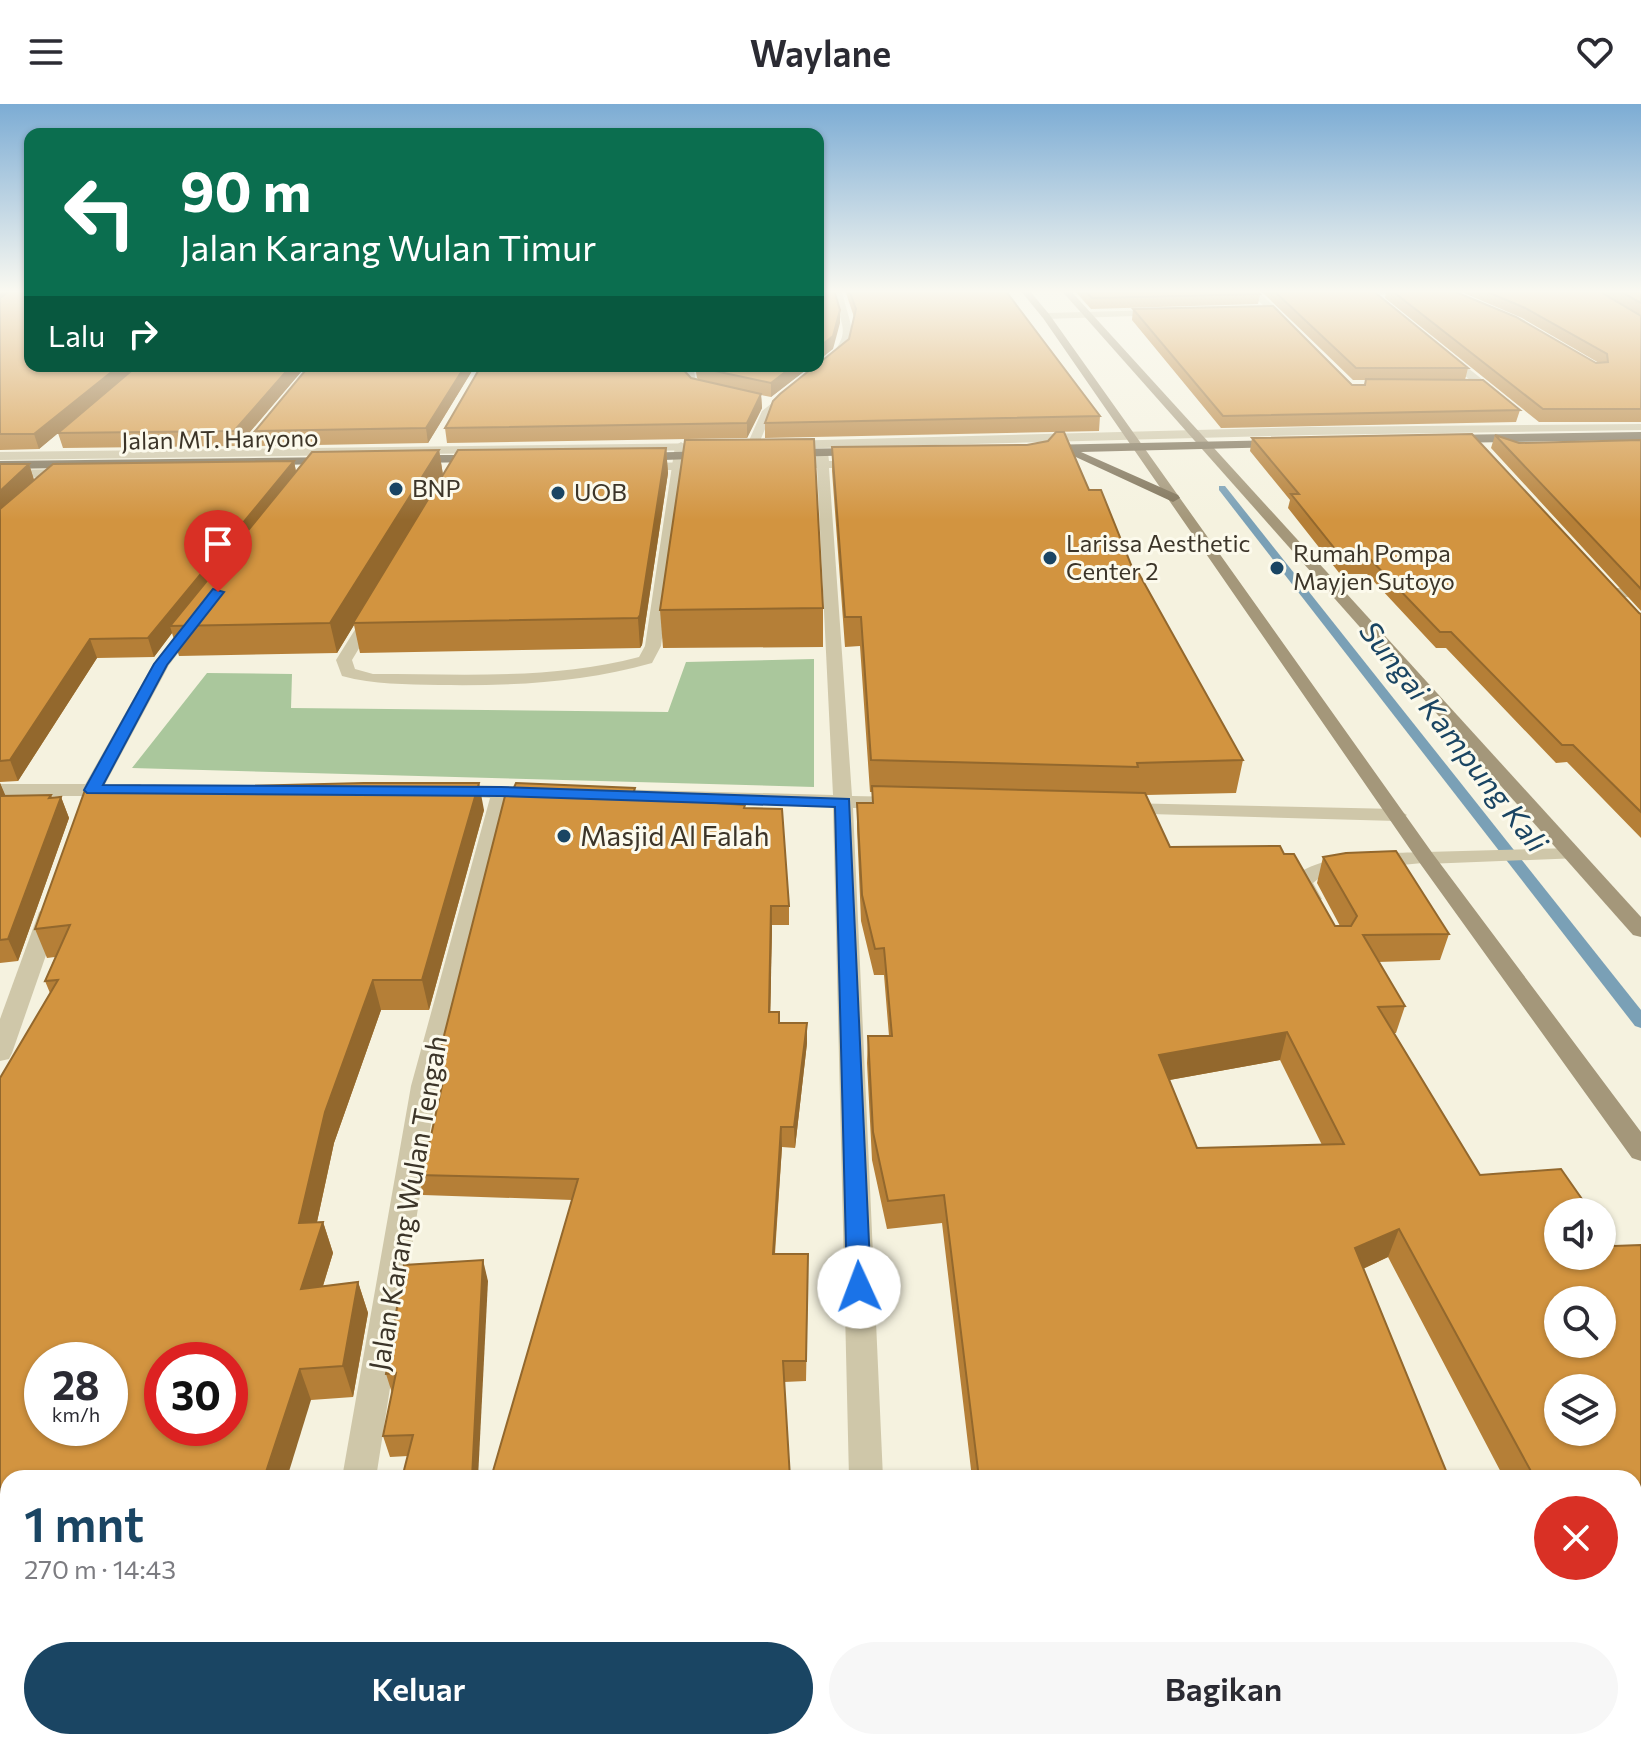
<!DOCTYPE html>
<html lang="id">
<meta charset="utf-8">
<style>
:root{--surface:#fff;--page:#f7f7f7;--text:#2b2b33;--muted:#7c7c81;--accent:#1a4563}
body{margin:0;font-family:Commissioner,sans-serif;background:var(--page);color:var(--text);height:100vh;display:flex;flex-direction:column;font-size:30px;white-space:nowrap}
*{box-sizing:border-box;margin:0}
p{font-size:26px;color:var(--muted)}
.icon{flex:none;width:44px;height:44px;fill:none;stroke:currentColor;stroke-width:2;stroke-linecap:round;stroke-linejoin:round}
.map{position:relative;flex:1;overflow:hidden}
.sheet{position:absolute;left:0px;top:1366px;width:1642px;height:280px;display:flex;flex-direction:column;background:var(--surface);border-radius:24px 24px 0 0;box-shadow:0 2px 6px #0004}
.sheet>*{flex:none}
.guide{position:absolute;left:24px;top:24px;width:800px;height:244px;border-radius:16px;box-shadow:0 2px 6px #0004;background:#0b6e4f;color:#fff;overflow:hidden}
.buttons{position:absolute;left:1544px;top:1094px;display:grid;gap:16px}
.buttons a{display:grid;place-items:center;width:72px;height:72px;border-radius:50%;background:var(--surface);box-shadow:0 2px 6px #0004;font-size:40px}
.speed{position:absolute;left:24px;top:1238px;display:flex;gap:16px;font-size:40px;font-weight:700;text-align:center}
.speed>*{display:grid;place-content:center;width:104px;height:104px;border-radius:50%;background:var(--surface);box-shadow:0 2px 6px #0004;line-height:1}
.speed small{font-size:20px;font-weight:400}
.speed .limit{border:12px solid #d22;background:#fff;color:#111}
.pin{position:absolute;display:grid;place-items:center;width:68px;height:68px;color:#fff;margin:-82px -34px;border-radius:50% 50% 50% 0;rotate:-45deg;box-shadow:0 0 8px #0007}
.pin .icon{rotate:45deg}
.me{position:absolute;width:88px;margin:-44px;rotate:358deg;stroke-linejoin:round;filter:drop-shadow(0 0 6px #0008)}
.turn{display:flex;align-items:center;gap:28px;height:168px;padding:0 24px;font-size:36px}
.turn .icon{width:104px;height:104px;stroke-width:2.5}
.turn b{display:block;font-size:56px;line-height:68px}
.then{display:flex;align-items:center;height:76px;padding:0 24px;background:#0003;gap:16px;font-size:30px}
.round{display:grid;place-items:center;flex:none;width:84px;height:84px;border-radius:42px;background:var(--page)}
.headline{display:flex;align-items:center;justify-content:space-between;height:136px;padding:0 24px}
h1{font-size:48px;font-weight:600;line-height:60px;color:var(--accent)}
.cta{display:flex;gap:16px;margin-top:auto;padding:16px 24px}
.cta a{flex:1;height:92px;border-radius:48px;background:var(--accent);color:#fff;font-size:32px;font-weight:600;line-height:92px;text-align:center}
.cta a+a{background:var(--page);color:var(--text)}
header{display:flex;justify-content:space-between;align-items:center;height:104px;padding:0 24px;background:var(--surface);font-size:36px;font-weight:600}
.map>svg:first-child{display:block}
.green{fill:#aac79c}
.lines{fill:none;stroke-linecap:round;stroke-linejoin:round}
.stream{fill:#7aa0b6;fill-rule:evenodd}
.service{fill:#cfc7a9;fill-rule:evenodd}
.minor{fill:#cfc7a9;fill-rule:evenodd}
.secondary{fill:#a4977a;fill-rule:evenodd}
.primary{fill:#7f7359;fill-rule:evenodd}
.wall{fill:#b57f37;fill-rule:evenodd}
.shaded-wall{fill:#93682d}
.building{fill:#d29440;stroke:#93682d;stroke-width:2;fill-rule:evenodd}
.route{fill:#1a73e8;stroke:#114b97;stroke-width:2}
.poi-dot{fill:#1a4563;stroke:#fcfaec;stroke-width:3}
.labels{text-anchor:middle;stroke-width:6;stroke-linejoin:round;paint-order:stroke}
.far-street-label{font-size:24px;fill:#3c3529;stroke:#fcfaec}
.far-poi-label{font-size:24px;fill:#3c3529;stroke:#fcfaec;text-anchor:start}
.poi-label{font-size:28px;fill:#3c3529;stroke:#fcfaec;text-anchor:start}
.street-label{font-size:28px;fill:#3c3529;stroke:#fcfaec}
.water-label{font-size:30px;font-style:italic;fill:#1a4563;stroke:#fcfaec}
</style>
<header><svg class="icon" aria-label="menu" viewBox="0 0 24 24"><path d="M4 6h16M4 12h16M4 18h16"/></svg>Waylane<svg class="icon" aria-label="heart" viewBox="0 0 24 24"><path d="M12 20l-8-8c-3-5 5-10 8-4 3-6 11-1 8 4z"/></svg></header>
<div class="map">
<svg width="1641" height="1646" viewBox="0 0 1641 1646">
<rect width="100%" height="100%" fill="#f5f2df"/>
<path class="green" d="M814,555V683L132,664L207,569L292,570L291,604L668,608L686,558Z"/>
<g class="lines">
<path class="stream" d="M1219,382H1225L1641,906V924L1635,922L1219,386Z"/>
<g class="service">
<path d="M1247,186H1256L1279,206L1248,209V205L1266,204Z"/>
<path d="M1161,206L1164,211L1046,215L1041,212L1046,209Z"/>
<path d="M681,338L687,342L661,542L652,559C581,579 512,582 439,581C405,580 375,581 342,572L336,556L366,508L371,506L379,511L352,556L355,565L373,570C462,570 552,576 639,553L645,542L675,342Z"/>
<path d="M193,514L201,519L169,561L102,686L99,690H85L82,686L153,560L187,516Z"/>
<path d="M1426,748L1433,750L1436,754L1433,758L1360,765L1318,775L1313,779L1322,795L1311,801L1303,800L1290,777C1312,749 1392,749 1426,748Z"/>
</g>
<g class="minor">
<path d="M834,186H842C846,214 869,244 828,262L823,259C857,227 838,222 834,186Z"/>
<path d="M1450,186L1369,192L1365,189L1378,186Z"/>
<path d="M1440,248H1448L1503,292V296H1495L1440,252Z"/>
<path d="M683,262H693L696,277L714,284V288L687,281Z"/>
<path d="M791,284L800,286L771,311L757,344H749L747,341L762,307Z"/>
<path d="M1641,320V326L1310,331L785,345L779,341L785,337L1310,323Z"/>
<path d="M715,339L717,342L711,346L0,356V348Z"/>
<path d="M822,345L828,349L829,357L863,356L869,360L863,364H829L852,692L900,693L910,699L900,705L853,704L883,1374H849L833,703L607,697L597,691L607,685L833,691L817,364L785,365L779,361L785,357H816V349Z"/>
<path d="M637,359L711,358L717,362L711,366H633V360Z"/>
<path d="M0,366L71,365L77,369L71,373L0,374Z"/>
<path d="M1613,484H1641V494L1608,492V486Z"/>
<path d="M0,680H140L150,686L140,692H0Z"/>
<path d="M451,681L540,683L550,689L540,695L509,694L437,982L376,1374H342L411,982L490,694L444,691L441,687L444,683Z"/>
<path d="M1122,699L1397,705L1407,711L1397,717L1115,709L1112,705Z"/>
<path d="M1573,744L1583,750L1580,754L1426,760L1416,754L1426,748Z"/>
<path d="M50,801L61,808L12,949L9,955L0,957V915L39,808Z"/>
<path d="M1634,1621L1641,1624V1646H800L804,1638H1634Z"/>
<path d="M227,1638H444L448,1646H223Z"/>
</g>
<g class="secondary">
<path d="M1020,186H1029L1049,210L1433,750L1641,1028V1057L1632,1054L1419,758L1043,214Z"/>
<path d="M1061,186H1070L1641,813V833L1633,831Z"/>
</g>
<g class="primary">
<path d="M1641,328V336L1446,339L1440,335L1446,331Z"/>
<path d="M1280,336L1284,337V343L1081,348L1178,391L1180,394L1173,398L1065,348L1042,349L1036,345L1042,341Z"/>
<path d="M860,344L864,345V351L786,353L780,349L786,345Z"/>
<path d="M712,347L716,348V354L638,357L632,353L638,349Z"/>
<path d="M480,351L486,355L484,358L410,359L404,355L410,351Z"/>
<path d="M340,353V359L336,360L0,365V357Z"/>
</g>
</g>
<g class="wall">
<path d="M0,186L30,262H306L238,342L63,344L58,329L39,345L0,346Z"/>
<path d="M845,186H1005L1100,312L1099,327L765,334V319L849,235L854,213Z"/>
<path d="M1074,186H1256L1260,190L1258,200L1091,205Z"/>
<path d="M1260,186H1373L1468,264L1465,276L1520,306L1516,318L1221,324L1132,216L1133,205L1352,281H1364L1366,276H1353Z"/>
<path d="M1387,186H1451L1596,259H1599L1522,214L1457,186H1641V212L1600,188L1641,212V318H1539L1385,194Z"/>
<path d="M309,262H475L428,339L258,342L255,327Z"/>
<path d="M695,262H811L771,293L761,291L762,304L747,334L447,339L445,324L681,263L691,274L699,276L697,274Z"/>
<path d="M1495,331L1519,339L1641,336V507L1491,344Z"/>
<path d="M1252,334L1641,510V734L1567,658L1556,659L1446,544H1436L1367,470H1340L1288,404L1290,396L1250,347Z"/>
<path d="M832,343L1089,386L1134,468L1243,656L1236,689L1146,691L1170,743L1284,750L1335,822H1340L1317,779L1323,753L1449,830L1440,856L1378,858L1405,902L1396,929H1394L1480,1071L1614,1142L1641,1141V1502H1634V1374H1504L1388,1153L1363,1165L1449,1374H972L942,1119L887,1125L872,1056L867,959L868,932H889L884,871H874L861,817L857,724V699H872V688H870L860,542L845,543L832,367ZM1280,956L1322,1041L1197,1044L1169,976Z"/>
<path d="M666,344L668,369L642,541L640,544L360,549L354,521L337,549L179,552L172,529L154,553L97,554L18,677L0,678V360H29L34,376L294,357L296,368L439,346L443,371Z"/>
<path d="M823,504V543L663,544L660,506Z"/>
<path d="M0,679L5,692L61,693L69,714L18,857L0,859Z"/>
<path d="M635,684L636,694L745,701V704L789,802V821H772L770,908L779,919L807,939L795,1044L782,1043L775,1150L808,1171L806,1277L784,1278L572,1096L423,1091L418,1071L430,1036L442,983H440L436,963Z"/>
<path d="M484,706L429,906H381L334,1039L317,1118H323L333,1149L323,1182L358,1178L368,1209L353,1293L311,1296L8,1374V1476H0V974L50,889L45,877L55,853L47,854L35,825Z"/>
<path d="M488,1177L408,1352L390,1353L383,1332L392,1289L386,1270Z"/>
</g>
<g class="shaded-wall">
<path d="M0,186H12L0,194Z"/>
<path d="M840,206V219L833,245L818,257V244Z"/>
<path d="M119,262H139L39,345L34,330Z"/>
<path d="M291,262H306L238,342L234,327Z"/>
<path d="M465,262H475L428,339L426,324Z"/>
<path d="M793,262H811L771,293V279Z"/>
<path d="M761,290L762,304L747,334V319Z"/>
<path d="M666,344L668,369L642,541L640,544L638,514Z"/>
<path d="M439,346L443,371L353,519L354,521L337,549L330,519Z"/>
<path d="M294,357L297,373L170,522L172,529L154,553L148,534Z"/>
<path d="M29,360L34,376L0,409V387Z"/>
<path d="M90,535L97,554L18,677L10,656Z"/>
<path d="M0,679L7,695L0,705Z"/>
<path d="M479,679L484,706L429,906L422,876Z"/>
<path d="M51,691L56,705L61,693L69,714L18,857L8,835L49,694Z"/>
<path d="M771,802L772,821L770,928L769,908Z"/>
<path d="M373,876L381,906L334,1039L310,1150L299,1119L325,1008Z"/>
<path d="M807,919V939L795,1044L794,1023Z"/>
<path d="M1287,928L1280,956L1153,979L1159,951Z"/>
<path d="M781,1023L782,1043L773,1170V1150Z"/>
<path d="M323,1118L333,1149L312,1217L301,1185Z"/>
<path d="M1399,1125L1388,1153L1345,1173L1355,1144Z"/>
<path d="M483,1156L488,1177L478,1374H472Z"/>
<path d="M358,1178L368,1209L353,1293L343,1262Z"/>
<path d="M300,1265L311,1296L287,1374H264Z"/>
</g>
<g class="building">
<path d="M11,186H30V262H119L34,330H0V194Z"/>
<path d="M818,186H834L840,206L833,232L818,244Z"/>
<path d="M849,186H1005L1100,312L765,319L773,297L780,290L815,262H818V260L849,235L856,205Z"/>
<path d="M1085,186H1256L1260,190L1092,194Z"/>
<path d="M1273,186H1372L1468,264H1356Z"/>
<path d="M1391,186H1451L1516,213L1596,259L1608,258L1607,250L1525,204L1483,186H1597L1641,212V305H1543Z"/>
<path d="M1618,186H1641V199Z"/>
<path d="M1273,202L1352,281H1365L1366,275L1483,276L1520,306L1223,312L1133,205Z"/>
<path d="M137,262H291L234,327L58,329Z"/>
<path d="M309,262H465L426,324L255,327Z"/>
<path d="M481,262H680L691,274L761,290L747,319L445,324Z"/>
<path d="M698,262H793L771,279L701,264Z"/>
<path d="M1056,328H1064L1089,386H1101L1134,468H1138L1243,656L1137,659L1138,663L871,656L861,513H845L832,343L1027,341L1048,337Z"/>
<path d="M1472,330L1639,509L1641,510V708L1573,641H1562L1451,528H1440L1370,455H1343L1291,390H1299L1252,334Z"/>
<path d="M1495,331L1519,339L1641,336V485Z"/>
<path d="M814,335L823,504L660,506L685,336Z"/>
<path d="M666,344L640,511L638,514L353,519L458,346Z"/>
<path d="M439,346L330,519L170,522L312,348Z"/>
<path d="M294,357L148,534L90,535L10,656L0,657V405L53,360Z"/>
<path d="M0,360H29L0,387Z"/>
<path d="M364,679H479L422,876H373L325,1008L299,1119L323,1118L301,1185L358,1178L343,1262L300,1265L264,1374H8V1444H0V974L58,876L45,877L70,821L35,825L85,686ZM42,1256H110V1324H42ZM162,1256H230V1324H162Z"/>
<path d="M516,679L635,684L632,693L745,701L744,704L782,705L789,802H771L769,908H779V919H807L794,1023H781L773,1150H808L806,1257H783L790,1374H491L578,1075L418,1071L430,1036L446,964L436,963L506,688H512Z"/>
<path d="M872,682L1145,689L1170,743L1280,742L1284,750H1294L1335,822H1351L1357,812L1323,753L1346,749L1396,747L1449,830L1363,831L1405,902L1378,903L1480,1071L1561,1065L1591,1108H1558V1152H1602V1124L1614,1142L1641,1141V1475L1634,1476V1374H1537L1536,1371H1533L1399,1125L1355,1144L1449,1374H979L944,1091L888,1097L873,1028L868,932H892L884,844L875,845L862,791L857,699H873ZM1287,928L1344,1040L1197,1044L1159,951ZM1558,1196H1602V1240H1558ZM1558,1284H1602V1328H1558Z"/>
<path d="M51,691L49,694L61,693L8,835L0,836V692Z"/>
<path d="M483,1156L472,1374H402L413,1331L383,1332L396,1269L386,1270L404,1161Z"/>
</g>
<linearGradient id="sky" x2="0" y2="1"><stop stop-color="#7cacd4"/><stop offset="0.45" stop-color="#faf9f1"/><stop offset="1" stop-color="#faf9f1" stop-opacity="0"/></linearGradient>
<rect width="1641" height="416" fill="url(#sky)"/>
<path class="route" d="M213,485L224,488L167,561L103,681L501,683L849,695L871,1183L868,1190L859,1192L851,1190L847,1183L835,703L501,692L87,689L84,686L154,560Z"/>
<g class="poi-dot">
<circle cx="396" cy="385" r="8"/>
<circle cx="558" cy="389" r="8"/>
<circle cx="1050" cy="454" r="8"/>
<circle cx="1277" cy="464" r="8"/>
<circle cx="564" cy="732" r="8"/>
</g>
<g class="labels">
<g class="far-street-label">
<text transform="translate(220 336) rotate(-1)" y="8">Jalan MT. Haryono</text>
</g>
<g class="far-poi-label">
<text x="412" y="393">BNP</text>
<text x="574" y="397">UOB</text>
<text x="1066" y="448">Larissa Aesthetic<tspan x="1066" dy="28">Center 2</tspan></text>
<text x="1293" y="458">Rumah Pompa<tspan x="1293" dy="28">Mayjen Sutoyo</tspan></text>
</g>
<g class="poi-label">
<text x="580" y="742">Masjid Al Falah</text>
</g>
<g class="street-label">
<text transform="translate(408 1099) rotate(-80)" y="10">Jalan Karang Wulan Tengah</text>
</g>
<g class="water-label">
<text transform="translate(1453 633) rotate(52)" y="10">Sungai Kampung Kali</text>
</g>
</g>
</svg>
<div class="buttons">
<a><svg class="icon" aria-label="sound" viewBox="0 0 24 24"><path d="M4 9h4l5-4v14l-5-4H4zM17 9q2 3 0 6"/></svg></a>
<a><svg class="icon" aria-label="search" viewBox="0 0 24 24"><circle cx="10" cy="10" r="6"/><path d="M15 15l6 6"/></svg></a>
<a><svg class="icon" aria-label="layers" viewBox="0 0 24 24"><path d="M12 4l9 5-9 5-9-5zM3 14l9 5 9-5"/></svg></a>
</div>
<div class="speed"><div>28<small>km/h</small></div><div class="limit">30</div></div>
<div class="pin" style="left:218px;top:488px;background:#d93025"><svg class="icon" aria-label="arrive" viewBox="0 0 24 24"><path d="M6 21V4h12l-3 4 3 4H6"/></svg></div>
<svg class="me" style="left:859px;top:1183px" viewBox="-20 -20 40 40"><circle r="19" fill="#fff"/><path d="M0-13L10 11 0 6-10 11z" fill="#1a73e8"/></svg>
<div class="guide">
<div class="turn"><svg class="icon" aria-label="left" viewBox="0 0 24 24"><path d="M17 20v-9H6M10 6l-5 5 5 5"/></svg><div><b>90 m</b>Jalan Karang Wulan Timur</div></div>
<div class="then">Lalu<svg class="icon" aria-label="right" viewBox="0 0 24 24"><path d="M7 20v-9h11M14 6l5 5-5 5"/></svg></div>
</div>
<section class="sheet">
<div class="headline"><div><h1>1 mnt</h1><p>270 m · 14:43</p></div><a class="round" style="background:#d93025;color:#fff"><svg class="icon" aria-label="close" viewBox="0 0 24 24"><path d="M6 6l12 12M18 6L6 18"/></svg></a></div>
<div class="cta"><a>Keluar</a><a>Bagikan</a></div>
</section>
</div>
